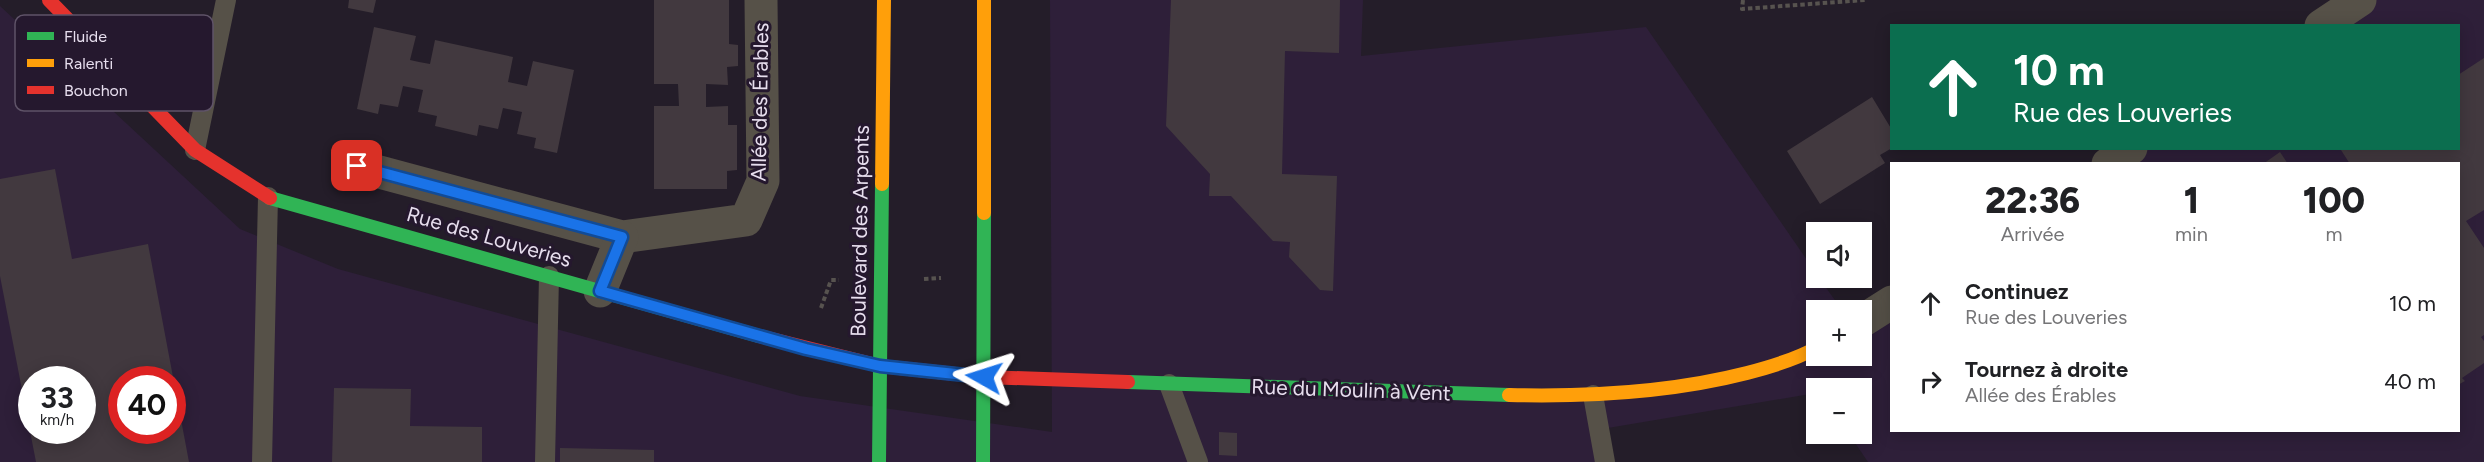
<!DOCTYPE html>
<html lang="fr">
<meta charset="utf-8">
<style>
:root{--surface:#fff;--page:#f2f2f2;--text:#202124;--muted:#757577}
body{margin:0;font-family:Figtree,sans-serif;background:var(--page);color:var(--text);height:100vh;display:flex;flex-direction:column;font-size:22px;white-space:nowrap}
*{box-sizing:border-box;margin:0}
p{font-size:20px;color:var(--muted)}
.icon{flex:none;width:33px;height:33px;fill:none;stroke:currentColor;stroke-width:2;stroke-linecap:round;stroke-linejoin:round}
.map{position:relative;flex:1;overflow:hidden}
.sheet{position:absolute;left:1890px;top:162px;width:570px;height:270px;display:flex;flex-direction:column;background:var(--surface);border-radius:0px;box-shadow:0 3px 15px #0003}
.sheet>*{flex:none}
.top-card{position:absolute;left:1890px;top:24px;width:570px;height:126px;border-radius:0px;box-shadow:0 3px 15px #0003;background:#0b6e4f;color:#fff;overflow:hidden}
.tools{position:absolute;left:1806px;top:222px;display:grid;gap:12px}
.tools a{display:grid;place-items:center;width:66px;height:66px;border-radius:0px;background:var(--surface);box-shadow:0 3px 15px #0003;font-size:30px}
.speed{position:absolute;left:18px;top:366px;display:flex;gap:12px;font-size:30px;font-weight:700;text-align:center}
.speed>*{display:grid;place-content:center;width:78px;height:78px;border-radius:50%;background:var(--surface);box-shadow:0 3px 15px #0003;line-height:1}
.speed small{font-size:15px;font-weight:400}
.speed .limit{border:9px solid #d22;background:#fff;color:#111}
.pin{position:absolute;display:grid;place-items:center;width:51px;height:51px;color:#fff;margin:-26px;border-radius:12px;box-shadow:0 3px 9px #0006}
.me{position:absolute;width:66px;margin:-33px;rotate:276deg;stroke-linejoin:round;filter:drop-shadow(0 0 4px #0008)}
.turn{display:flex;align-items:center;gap:21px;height:126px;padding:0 24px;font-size:27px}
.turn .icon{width:78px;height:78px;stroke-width:2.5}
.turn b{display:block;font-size:42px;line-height:51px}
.eta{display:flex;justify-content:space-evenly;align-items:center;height:102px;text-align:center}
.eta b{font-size:36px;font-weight:800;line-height:42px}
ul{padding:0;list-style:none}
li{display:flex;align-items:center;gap:18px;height:78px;padding:0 24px}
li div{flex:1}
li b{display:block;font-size:22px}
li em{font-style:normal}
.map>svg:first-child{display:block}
.built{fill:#2e1f39;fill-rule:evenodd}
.building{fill:#42393f;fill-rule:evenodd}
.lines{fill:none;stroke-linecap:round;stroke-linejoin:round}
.path{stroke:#57534f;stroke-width:4;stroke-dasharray:4.5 3;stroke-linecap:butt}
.lane{stroke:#565148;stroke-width:20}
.street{stroke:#565148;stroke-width:33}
.fast{stroke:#30b455;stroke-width:14}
.slow{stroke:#ff9f0a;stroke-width:14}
.jam{stroke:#e5322d;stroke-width:14}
.route-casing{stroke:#114b97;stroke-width:15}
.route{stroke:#1a73e8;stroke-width:10}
.labels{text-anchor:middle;stroke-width:6;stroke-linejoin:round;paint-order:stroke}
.street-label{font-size:21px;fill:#e7deee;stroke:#25182e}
.key{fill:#25182e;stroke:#5f5368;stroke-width:1.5}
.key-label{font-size:16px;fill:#e7deee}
</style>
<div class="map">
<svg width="2484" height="462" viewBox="0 0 2484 462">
<rect width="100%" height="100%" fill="#241d29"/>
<path class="built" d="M1050,0H1363L1361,56L1646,27L1816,273V278H1819L1842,310H1816V356H1862V321L1891,302L1892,430H2458V164L2108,163L2131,148H2458V26L2321,25L2360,0H2484V462H1868L1849,434H1862V388H1816V393L1596,430L1608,462H0V6L240,229L338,269L800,396L1052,432ZM32,380H82V430H32ZM122,380H172V430H122Z"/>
<g class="building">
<path d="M349,0H376L373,13L348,8Z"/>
<path d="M654,0H729V44L738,45V66L727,67L728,85L706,84V107L728,106V125H737V170L727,171V189H654V106H679L678,84H654Z"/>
<path d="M1171,0H1340L1339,53L1285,51L1282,174L1337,176L1333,291L1320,290L1289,257L1290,242L1273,241L1231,196H1209L1210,174L1166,126Z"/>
<path d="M374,27L416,36L410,60L419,62L430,64L435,40L513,57L508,82L527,86L533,61L574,70L557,153L534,148L536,138L517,134L522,112L503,108L498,129L479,125L477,136L435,126L437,116L418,112L423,90L403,86L398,107L380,104L378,114L357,109Z"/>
<path d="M2484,58V210L2466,221L2484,248V335L2481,337L2484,341V363L2462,378L2465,381L2458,385V164H2350L2341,150L2344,148H2458V75Z"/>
<path d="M1872,97L1892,130V148L1880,155L1885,163L1820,204L1787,151Z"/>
<path d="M2280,152L2288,164H2263Z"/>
<path d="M55,169L72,259L148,244L189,462H36L0,276V179ZM32,380H82V430H32ZM122,380H173L172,430H122Z"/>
<path d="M334,388L411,389L410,426L482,427V462H332Z"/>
<path d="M1219,432L1237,433V456L1219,455Z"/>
<path d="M560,448L654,450V462H560Z"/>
</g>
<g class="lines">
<g class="path">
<path d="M1743,0L1742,9L1865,0"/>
<path d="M924,279L941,278"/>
<path d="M821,308L831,280H839"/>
</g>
<g class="lane">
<path d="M195,150L226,0"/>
<path d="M1169,384L1198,462"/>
<path d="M1593,395L1605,462"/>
<path d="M262,462L268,197"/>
<path d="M545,462L549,276"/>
</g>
<g class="street">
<path d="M2321,26L2360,0"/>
<path d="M2108,164L2131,148"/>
<path d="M357,166L622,237L746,220L763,181L761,0"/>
<path d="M600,291L622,237"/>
<path d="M1862,321L1892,302"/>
</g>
<g class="fast">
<path d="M270,198L759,336"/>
<path d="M1128,382L1509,395"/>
<path d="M879,462L882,184"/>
<path d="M983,462L984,213"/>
</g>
<g class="slow">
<path d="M882,184L884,0"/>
<path d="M984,213V0"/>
<path d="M1509,395C1589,397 1669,393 1747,373C1770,367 1795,360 1816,348"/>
</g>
<g class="jam">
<path d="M49,0L195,150L270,198"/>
<path d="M759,336L880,366L984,377L1128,382"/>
</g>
</g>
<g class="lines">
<defs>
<path id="route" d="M357,166L622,237L600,291L806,349L880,366L984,377"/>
</defs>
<use href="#route" class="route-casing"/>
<use href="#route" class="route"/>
</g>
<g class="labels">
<g class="street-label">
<text transform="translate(760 102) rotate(-89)" y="7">Allée des Érables</text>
<text transform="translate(860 231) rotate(-89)" y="7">Boulevard des Arpents</text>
<text transform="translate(489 237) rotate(16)" y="7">Rue des Louveries</text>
<text transform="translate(1351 390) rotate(2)" y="7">Rue du Moulin à Vent</text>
</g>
</g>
<rect x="15" y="15" width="198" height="96" rx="9" class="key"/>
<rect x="27" y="32" width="27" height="8" fill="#30b455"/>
<rect x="27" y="59" width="27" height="8" fill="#ff9f0a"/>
<rect x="27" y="86" width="27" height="8" fill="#e5322d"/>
<g class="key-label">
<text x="64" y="42">Fluide</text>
<text x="64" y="69">Ralenti</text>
<text x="64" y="96">Bouchon</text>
</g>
</svg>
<div class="tools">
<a><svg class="icon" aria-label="sound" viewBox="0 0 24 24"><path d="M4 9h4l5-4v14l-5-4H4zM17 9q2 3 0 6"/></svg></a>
<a>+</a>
<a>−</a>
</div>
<div class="speed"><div>33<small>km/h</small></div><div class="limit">40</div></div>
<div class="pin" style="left:357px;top:166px;background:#d93025"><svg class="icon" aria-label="arrive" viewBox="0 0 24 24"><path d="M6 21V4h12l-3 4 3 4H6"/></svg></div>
<svg class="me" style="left:984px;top:377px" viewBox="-20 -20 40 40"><path d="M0-17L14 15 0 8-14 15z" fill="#1a73e8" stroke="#fff" stroke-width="4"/></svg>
<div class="top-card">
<div class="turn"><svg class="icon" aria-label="ahead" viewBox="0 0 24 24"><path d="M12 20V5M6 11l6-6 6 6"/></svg><div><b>10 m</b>Rue des Louveries</div></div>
</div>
<section class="sheet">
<div class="eta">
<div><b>22:36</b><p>Arrivée</p></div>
<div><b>1</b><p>min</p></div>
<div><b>100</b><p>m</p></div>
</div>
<ul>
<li><svg class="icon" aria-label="ahead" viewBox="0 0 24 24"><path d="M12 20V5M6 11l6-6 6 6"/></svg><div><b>Continuez</b><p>Rue des Louveries</p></div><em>10 m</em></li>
<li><svg class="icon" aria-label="right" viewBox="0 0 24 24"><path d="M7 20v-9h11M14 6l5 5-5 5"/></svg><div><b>Tournez à droite</b><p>Allée des Érables</p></div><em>40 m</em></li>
</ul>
</section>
</div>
